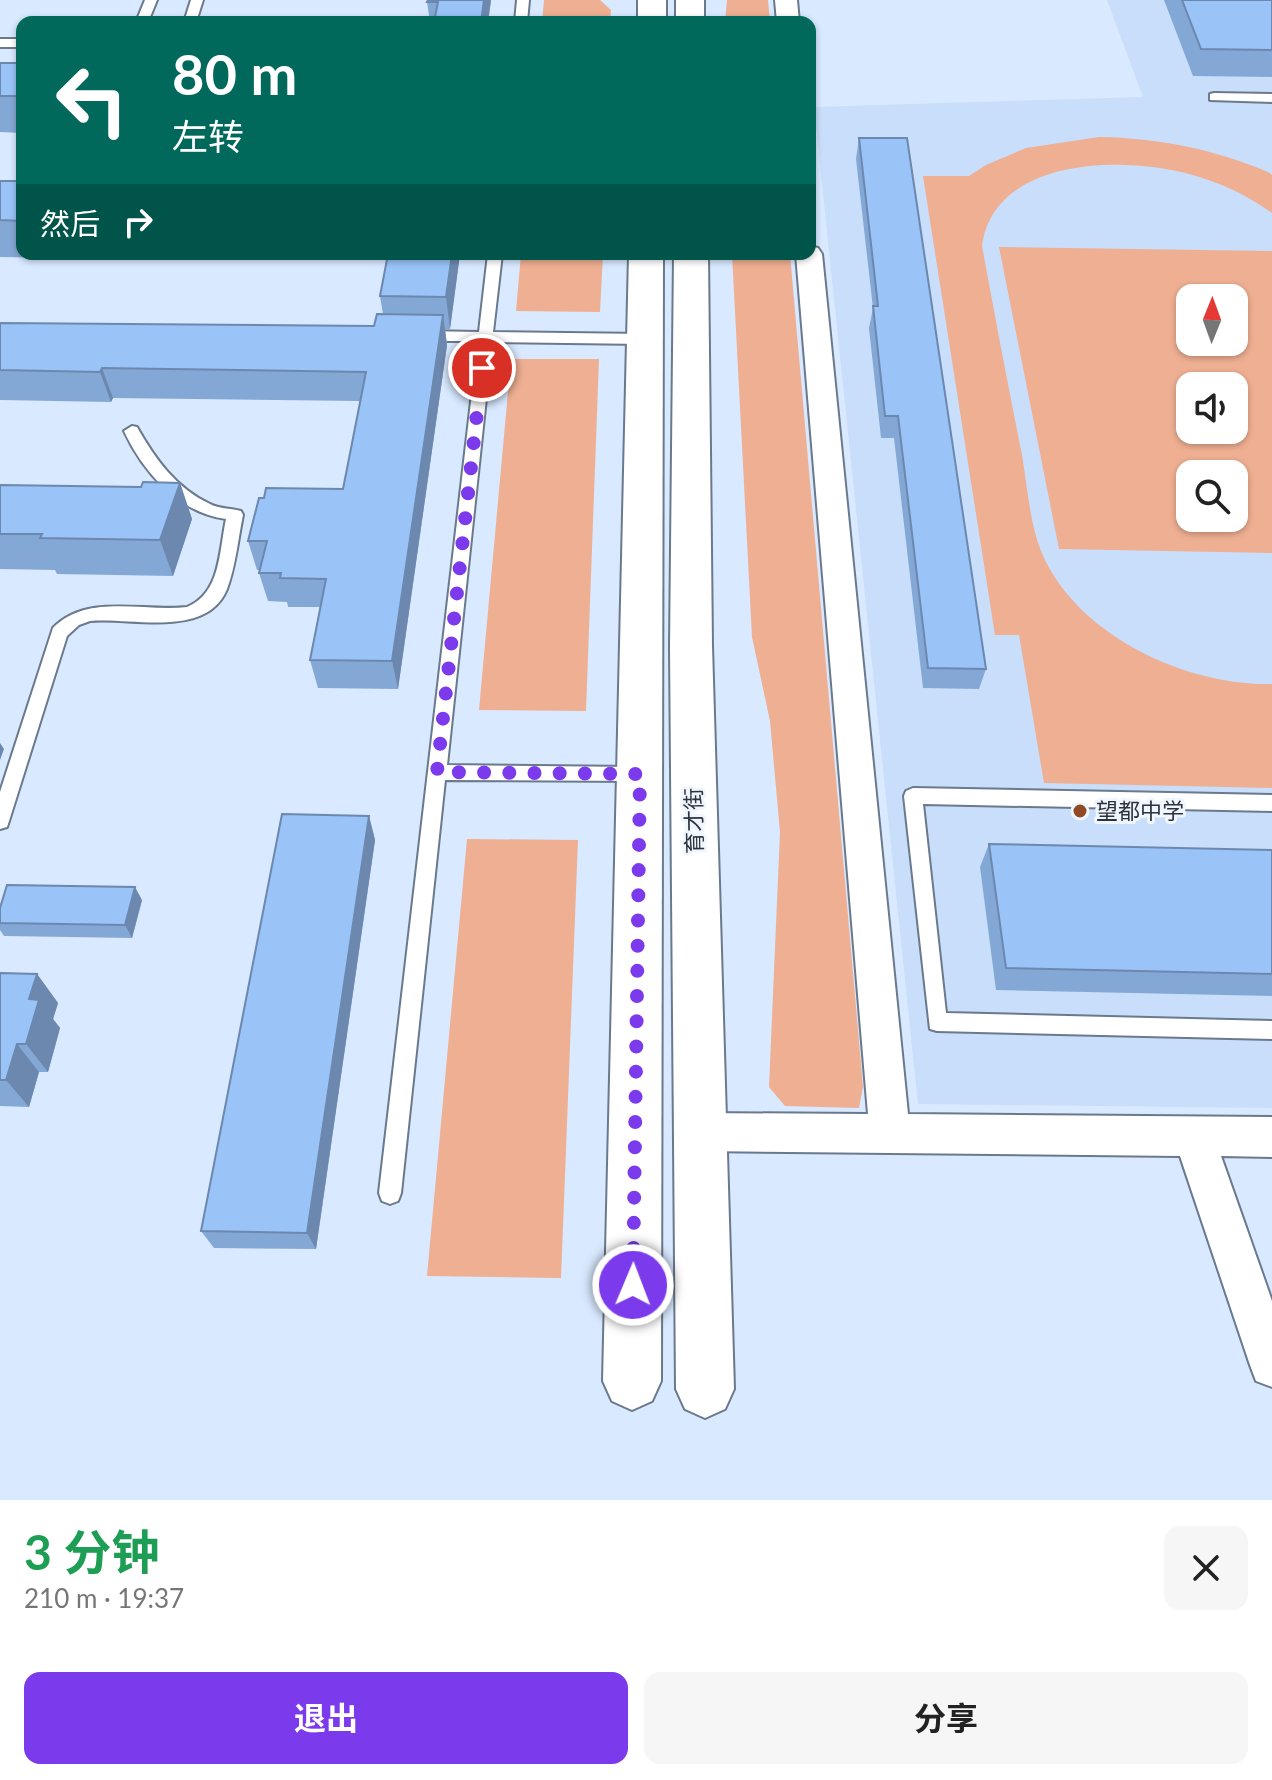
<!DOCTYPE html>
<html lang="zh">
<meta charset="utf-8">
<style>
:root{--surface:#fff;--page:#f6f6f6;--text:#222;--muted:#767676;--accent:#7c3aed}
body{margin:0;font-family:Lato,"Noto Sans SC",sans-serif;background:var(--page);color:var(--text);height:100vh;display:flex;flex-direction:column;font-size:30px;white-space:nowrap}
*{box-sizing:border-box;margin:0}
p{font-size:26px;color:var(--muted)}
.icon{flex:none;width:44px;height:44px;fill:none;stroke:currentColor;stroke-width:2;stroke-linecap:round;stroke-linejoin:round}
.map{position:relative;height:1500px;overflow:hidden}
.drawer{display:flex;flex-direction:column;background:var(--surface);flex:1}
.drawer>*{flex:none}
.banner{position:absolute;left:16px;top:16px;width:800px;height:244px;border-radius:16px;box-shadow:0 2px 6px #0004;background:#00695c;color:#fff;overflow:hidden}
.needle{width:52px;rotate:1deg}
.controls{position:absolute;left:1176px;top:284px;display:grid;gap:16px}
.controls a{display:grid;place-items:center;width:72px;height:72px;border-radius:16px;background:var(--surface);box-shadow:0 2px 6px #0004;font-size:40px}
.pin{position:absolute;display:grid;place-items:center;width:68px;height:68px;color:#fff;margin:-34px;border:4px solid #fff;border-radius:50%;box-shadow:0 2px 8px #0007}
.me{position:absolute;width:88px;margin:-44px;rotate:1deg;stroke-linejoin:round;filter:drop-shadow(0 0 6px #0008)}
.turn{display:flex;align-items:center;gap:28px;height:168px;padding:0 24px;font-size:36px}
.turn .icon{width:104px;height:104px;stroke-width:2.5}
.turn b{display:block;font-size:56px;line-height:68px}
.then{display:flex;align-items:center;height:76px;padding:0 24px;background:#0003;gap:16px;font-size:30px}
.round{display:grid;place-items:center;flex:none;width:84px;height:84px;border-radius:16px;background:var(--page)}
.summary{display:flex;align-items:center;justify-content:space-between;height:136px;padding:0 24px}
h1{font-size:48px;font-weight:700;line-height:60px;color:#1e9e55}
.cta{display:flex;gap:16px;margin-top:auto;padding:16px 24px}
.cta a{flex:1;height:92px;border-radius:16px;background:var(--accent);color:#fff;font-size:32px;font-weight:700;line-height:92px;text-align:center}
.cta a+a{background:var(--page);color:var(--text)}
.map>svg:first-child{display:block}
.built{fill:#c9defa;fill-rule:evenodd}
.green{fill:#efaf92;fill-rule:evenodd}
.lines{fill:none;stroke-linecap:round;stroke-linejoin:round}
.lane-casing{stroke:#6a798c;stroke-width:4}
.street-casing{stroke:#6a798c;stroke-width:4}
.secondary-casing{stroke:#6a798c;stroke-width:4}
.lane{fill:#fff;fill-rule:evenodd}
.street{fill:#fff;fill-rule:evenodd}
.secondary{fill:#fff;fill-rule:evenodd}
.wall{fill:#84a8d5}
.shaded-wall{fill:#6c88ae}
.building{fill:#9ac3f8;stroke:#6c88ae;stroke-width:2}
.route{stroke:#7c3aed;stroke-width:14;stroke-dasharray:0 25.2}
.poi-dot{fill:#914a25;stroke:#eff6fe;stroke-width:3}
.labels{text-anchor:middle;stroke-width:6;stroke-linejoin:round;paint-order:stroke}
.poi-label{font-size:22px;fill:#2d333b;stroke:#eff6fe;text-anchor:start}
.street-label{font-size:22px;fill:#2d333b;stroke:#eff6fe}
</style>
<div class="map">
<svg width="1272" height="1500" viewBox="0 0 1272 1500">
<rect width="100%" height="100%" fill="#d9e9ff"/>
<path class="built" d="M1107,0H1272V1108L918,1104L814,107L1143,97ZM1190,298H1234V342H1190ZM1190,386H1234V430H1190ZM1190,474H1234V518H1190Z"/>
<g class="green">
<path d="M544,0H600L611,10L610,22H542Z"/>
<path d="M727,0H768L770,22H725Z"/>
<path d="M1099,137C1159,138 1213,149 1268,172L1272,175V213C1247,195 1219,182 1189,174C1123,156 994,157 982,246C995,316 1008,386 1022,455C1028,490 1030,531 1046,562C1085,639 1189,686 1272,684V788L1044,783L1019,635H995L923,176H969L986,165L1026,148Z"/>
<path d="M999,247L1272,251V553L1059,549ZM1190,298H1234V342H1190ZM1234,386V430H1190V386ZM1234,474V518H1190V474Z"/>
<path d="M521,254H603L600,312L516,311Z"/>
<path d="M732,254H790L863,1087L859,1108L785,1106L769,1087L780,832L770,721L752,637Z"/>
<path d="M511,359H599L586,711L479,710Z"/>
<path d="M467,839L578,840L561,1278L427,1276Z"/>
</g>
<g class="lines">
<defs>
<g id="lane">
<path d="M145,0H157L148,22H136Z"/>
<path d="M191,0H203L196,22H184Z"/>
<path d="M517,0H529L527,22H515Z"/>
<rect x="0" y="39" width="22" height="8"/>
<path d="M1214,93L1272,94V102L1210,100V94Z"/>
<path d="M488,254H502L493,332L645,334L652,339L645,344L492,342L447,765L640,767L646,769L649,774L646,779L640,781L445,780L401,1193L398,1201L390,1204L382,1201L379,1193L478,341H423L416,336L423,331L479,332Z"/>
<path d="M132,426L137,427C155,459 176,488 210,504C219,509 231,508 241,511L243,515C238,539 236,565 227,589C207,639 131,617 90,621L79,625L67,636L9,821L7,827L0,829V792L53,628C87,593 143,612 187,607C221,593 219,551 226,519C179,513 143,472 124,431Z"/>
<path d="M913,788L1272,795V811L923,804L946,1013L1272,1021V1039L937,1031L930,1029L904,796L906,791Z"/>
</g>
<g id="street">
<path d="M775,0H797L799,22H777Z"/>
<path d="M810,246L818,248L822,254L908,1114L1272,1117V1157L1221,1156L1272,1301V1387L1256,1381L1250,1365L1180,1156L700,1151L686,1146L680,1132L686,1118L700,1113L868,1114L796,254H810Z"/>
</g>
<g id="secondary">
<rect x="638" y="0" width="28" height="22"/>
<rect x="676" y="0" width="28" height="22"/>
<path d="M629,254H663L661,1381L652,1401L632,1410L612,1401L603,1381Z"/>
<path d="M674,254H708L712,646L734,1389L725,1409L705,1418L685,1409L676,1389L670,646Z"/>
</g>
</defs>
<use href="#lane" class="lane-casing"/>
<use href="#street" class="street-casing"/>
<use href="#secondary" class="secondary-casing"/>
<use href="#lane" class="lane"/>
<use href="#street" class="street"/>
<use href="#secondary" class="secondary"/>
</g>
<g class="wall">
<path d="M491,0L488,22H430L427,2Z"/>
<path d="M1164,0H1272V77L1193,76Z"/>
<path d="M0,63H22V133L0,132Z"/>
<path d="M859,138L986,669L979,689L923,688L894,438H881L869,328L873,308L856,159Z"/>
<path d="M0,181H22V254H129L127,259L0,257Z"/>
<path d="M208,254H460L450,329H445L447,345L398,689L318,688L310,660L320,607H288L287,602L268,601L259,573L260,570H257L248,541L343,489L360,401L113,398L111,402L0,400V323L374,326L383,314L380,296L387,256Z"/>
<path d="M180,483L192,519L173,576L57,574L55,570L0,569V485L141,487Z"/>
<path d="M369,816L375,840L316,1249L214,1248L201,1231Z"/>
<path d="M989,844L1272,850V996L996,990L980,867Z"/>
<path d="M142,900L132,938L4,936L0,930V923Z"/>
<path d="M0,973L37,974L58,1003L53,1019L60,1028L48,1072H39L29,1107L0,1106Z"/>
</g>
<g class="shaded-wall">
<path d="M484,0H491L488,22H481Z"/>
<path d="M452,254H460L450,329L446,297Z"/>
<path d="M443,315L447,345L398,689L392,661Z"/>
<path d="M102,368L113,398L111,402L100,372Z"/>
<path d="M180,483L192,519L173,576L160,540Z"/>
<path d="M0,743L4,749L0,760Z"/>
<path d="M369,816L375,840L316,1249L307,1233Z"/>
<path d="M135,887L142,900L132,938L125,925Z"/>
<path d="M37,974L58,1003L53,1019L60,1028L48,1072L26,1044L29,999Z"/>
<path d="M17,1044L39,1072L29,1107L6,1080Z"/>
</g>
<g class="building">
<path d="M428,0H484L481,22H434L438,2H427Z"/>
<path d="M1182,0H1272V50L1201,49Z"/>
<rect x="0" y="63" width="22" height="33"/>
<path d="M859,138H907L986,669L928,668L898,416H885L873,306H878Z"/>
<path d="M0,181H22V221L0,220Z"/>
<path d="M388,254H452L446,297L380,296Z"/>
<path d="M377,314L443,315L392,661L310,660L326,579L280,578L281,573H259L267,541H248L259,498H264L266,488L343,489L366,372L102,368L100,372L0,370V323L374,326Z"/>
<path d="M143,482L180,483L160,540L40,538L42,534H0V485L141,487Z"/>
<path d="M282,814L369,816L307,1233L201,1231Z"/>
<path d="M989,844L1272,850V974L1006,968Z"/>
<path d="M7,885L135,887L125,925L0,923V908Z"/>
<path d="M0,973L37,974L29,999L39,1000L26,1044H17L6,1080H0Z"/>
</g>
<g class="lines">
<path class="route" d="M482,368L437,772L640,774L633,1285"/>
</g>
<circle class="poi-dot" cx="1080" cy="811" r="8"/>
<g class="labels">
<g class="poi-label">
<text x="1096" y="819">望都中学</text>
</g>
<g class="street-label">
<text transform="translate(694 821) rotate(-91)" y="8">育才街</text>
</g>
</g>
</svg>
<div class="controls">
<a><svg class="needle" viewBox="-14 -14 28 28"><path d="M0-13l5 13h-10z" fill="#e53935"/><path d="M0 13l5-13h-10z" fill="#767676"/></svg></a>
<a><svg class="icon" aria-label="sound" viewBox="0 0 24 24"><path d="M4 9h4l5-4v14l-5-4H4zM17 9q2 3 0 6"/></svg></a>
<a><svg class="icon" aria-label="search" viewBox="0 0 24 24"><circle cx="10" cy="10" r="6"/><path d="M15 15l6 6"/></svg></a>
</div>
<div class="pin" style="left:482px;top:368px;background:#d93025"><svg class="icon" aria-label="arrive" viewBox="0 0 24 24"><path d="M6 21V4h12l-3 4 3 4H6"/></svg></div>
<svg class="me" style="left:633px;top:1285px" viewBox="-20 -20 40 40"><circle r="17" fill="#7c3aed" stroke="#fff" stroke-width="3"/><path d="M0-11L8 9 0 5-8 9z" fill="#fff"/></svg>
<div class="banner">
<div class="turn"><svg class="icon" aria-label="left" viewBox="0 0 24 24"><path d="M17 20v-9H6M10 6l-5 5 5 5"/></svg><div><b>80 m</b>左转</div></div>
<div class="then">然后<svg class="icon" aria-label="right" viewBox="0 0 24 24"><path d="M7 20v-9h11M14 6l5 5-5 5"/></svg></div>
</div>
</div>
<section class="drawer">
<div class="summary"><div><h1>3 分钟</h1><p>210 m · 19:37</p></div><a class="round"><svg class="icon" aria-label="close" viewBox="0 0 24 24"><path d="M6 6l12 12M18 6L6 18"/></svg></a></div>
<div class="cta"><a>退出</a><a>分享</a></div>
</section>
